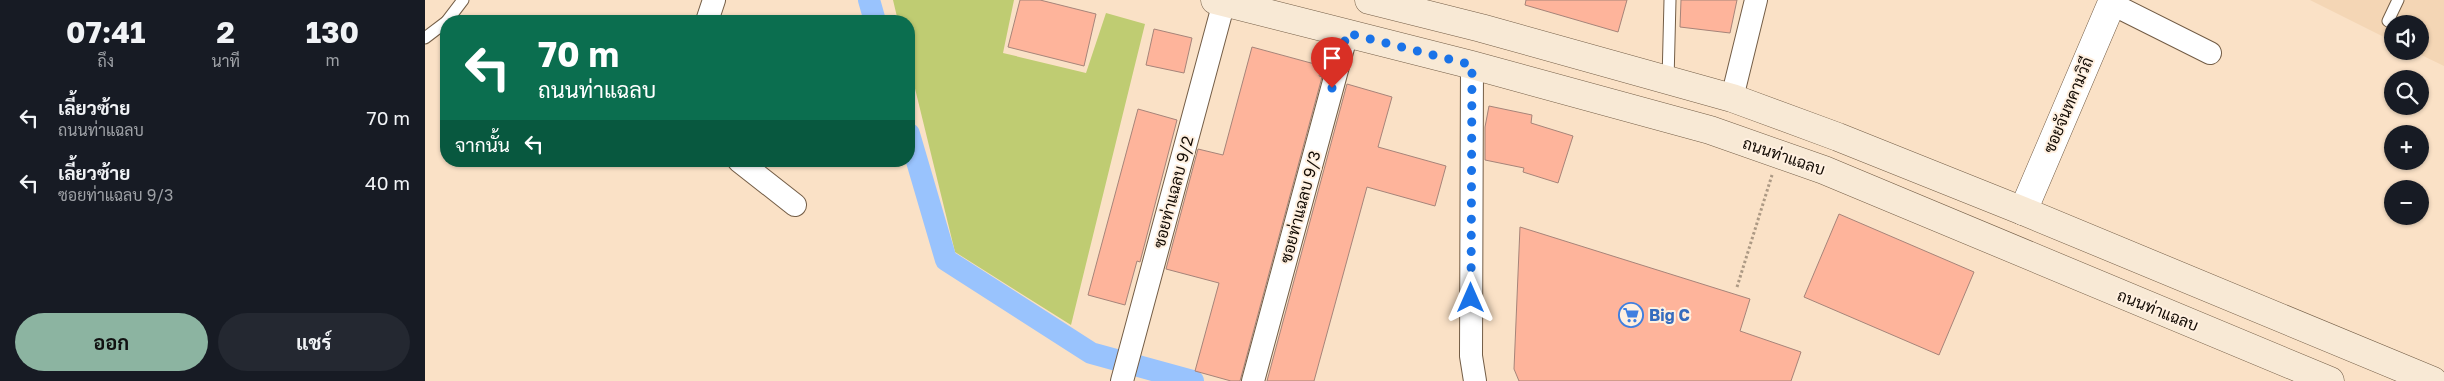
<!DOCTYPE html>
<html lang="th">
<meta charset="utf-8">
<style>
:root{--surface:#171b24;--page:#242831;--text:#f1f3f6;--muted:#9ea1a6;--accent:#8cb4a1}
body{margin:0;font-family:"Golos Text",Sarabun,sans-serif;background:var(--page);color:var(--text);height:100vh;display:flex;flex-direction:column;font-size:19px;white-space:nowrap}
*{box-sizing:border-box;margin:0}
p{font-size:16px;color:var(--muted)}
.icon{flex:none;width:28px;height:28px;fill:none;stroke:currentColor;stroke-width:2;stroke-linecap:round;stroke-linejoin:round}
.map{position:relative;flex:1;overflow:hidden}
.side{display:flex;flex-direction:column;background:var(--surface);width:425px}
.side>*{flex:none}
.banner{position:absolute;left:15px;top:15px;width:475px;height:152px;border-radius:20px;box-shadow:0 1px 4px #0004;background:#0b6e4f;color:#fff;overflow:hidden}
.buttons{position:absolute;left:1959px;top:15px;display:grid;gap:10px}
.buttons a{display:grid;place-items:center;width:45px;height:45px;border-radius:50%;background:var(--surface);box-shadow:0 1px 4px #0004;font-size:25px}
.pin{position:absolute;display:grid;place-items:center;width:42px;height:42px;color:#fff;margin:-51px -21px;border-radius:50% 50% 50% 0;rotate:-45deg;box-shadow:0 0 5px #0007}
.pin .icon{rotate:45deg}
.me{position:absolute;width:55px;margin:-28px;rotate:0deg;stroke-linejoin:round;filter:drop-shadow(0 0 4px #0008)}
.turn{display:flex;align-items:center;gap:18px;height:105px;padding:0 15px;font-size:22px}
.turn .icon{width:65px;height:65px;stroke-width:2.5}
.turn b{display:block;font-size:35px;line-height:42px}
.then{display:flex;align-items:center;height:48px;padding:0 15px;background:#0003;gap:10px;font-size:19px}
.eta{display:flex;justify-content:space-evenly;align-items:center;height:85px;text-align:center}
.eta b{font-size:30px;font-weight:700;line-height:35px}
.cta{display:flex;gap:10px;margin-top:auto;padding:10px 15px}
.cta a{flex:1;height:58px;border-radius:30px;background:var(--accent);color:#111;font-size:20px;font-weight:700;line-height:58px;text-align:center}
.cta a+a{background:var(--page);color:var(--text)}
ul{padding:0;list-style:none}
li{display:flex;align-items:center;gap:15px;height:65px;padding:0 15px}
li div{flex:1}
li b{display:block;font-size:19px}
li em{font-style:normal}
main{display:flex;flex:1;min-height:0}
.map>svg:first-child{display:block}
.built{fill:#f4d6b5}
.green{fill:#bfcc72}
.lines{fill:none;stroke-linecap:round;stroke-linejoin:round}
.canal{stroke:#99c3fd;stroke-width:22}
.building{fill:#feb49b;stroke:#a68479}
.service-casing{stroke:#735d46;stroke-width:13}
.minor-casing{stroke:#735d46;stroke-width:24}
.tertiary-casing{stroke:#735d46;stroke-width:29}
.secondary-casing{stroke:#735d46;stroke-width:29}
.path{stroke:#ac9984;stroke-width:3;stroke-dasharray:2.5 2.5;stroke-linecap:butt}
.service{stroke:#fff;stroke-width:11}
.minor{stroke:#fff;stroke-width:22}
.tertiary{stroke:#fff;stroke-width:28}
.secondary{stroke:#f8e9d5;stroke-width:28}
.route{stroke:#1a73e8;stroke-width:9;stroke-dasharray:0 16.2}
.labels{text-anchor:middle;stroke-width:4;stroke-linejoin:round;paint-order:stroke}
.street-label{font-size:16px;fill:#120a03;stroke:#fff0e0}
.shop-label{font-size:16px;font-weight:bold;fill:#366cbe;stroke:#fff0e0;text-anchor:start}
</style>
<main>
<section class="side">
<div class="eta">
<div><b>07:41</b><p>ถึง</p></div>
<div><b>2</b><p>นาที</p></div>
<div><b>130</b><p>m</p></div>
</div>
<ul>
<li><svg class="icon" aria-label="left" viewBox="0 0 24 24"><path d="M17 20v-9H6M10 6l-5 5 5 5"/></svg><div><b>เลี้ยวซ้าย</b><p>ถนนท่าแฉลบ</p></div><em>70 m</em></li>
<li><svg class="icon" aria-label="left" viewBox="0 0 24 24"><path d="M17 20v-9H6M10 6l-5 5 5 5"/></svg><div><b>เลี้ยวซ้าย</b><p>ซอยท่าแฉลบ 9/3</p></div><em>40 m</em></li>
</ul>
<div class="cta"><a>ออก</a><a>แชร์</a></div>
</section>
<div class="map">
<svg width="2019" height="381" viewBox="0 0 2019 381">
<rect width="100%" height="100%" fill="#fae1c6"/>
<path class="built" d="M1885,0H2019V66L1988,51H1995V24H1968L1967,41Z"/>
<path class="green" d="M468,0H589L578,53L661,73L681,13L720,24L646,325L530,252L484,64V21H473Z"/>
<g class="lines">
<g class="canal">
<path d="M444,0L450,21"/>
<path d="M484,134L521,260L666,353L768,381"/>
</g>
</g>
<g class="building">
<path d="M595,0H615L671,14L659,66L583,47Z"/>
<path d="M1101,0H1202L1193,32L1100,5Z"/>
<path d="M1256,0H1312L1305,33L1255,27Z"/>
<path d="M729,29L767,38L759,73L721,65Z"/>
<path d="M827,47L897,66L894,76L897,77L815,381H806L770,371L794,283L741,269L773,149L798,155Z"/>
<path d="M922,84L967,97L953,147L1021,166L1010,206L942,187L889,381H842Z"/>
<path d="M1064,106L1107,115L1106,123L1148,136L1133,183L1098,172L1099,168L1060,160V127Z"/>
<path d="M713,109L752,120L715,262L712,261L700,305L663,295Z"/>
<path d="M1414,214L1549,272L1514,355L1379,297Z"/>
<path d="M1095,227L1325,299L1315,331L1376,352L1366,381H1094L1089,369Z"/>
</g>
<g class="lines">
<defs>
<g id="service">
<path d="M22,21L38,0"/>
<path d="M1963,21L1973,0"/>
<path d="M0,38L21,22"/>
<path d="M1243,81L1245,0"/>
</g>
<g id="minor">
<path d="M1687,4L1785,53"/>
<path d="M282,21L289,0"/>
<path d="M1047,65L1046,356L1050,381"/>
<path d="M1307,98L1331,0"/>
<path d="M314,161L370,205"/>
<path d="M697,381L799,2"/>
<path d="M828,381L922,33"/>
</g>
<path id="tertiary" d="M1598,211L1688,0"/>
<g id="secondary">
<path d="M790,0L1047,65L1285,130L1399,170L1905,381"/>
<path d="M944,0L1056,28L1307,98L1413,137L1598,211L2008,381"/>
</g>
</defs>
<use href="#service" class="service-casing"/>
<use href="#minor" class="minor-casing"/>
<use href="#tertiary" class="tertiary-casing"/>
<use href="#secondary" class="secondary-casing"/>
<path class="path" d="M1312,287L1347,175"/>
<use href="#service" class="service"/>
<use href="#minor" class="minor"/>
<use href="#tertiary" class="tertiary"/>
<use href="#secondary" class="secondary"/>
</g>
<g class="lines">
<path class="route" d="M907,88L922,33L1047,65L1046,298"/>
</g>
<defs>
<symbol id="supermarket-ring" viewBox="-11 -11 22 22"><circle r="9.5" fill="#fff0e0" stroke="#3f7fe0" stroke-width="1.5"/><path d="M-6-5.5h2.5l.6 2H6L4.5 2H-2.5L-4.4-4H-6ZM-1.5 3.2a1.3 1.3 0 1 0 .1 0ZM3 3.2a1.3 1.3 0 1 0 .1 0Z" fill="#3f7fe0"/></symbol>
</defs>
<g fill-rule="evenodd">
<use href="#supermarket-ring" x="1192" y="301" width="28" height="28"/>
</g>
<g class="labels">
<g class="street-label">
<text transform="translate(1643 105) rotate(-67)" y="6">ซอยจันทคามวิถี</text>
<text transform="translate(1359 156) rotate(19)" y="6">ถนนท่าแฉลบ</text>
<text transform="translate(748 192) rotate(-75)" y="6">ซอยท่าแฉลบ 9/2</text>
<text transform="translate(875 207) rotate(-75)" y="6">ซอยท่าแฉลบ 9/3</text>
<text transform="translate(1733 310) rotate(22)" y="6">ถนนท่าแฉลบ</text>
</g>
<g class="shop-label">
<text x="1224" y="321">Big C</text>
</g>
</g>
</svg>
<div class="buttons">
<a><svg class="icon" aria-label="sound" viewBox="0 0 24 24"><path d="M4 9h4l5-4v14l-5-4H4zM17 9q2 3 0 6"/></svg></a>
<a><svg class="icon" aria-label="search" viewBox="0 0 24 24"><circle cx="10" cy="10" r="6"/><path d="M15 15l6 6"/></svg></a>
<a>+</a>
<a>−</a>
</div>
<div class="pin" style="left:907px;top:88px;background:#d93025"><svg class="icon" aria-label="arrive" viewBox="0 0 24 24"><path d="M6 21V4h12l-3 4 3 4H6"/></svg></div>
<svg class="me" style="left:1046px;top:298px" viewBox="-20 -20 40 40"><path d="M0-17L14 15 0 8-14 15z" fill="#1a73e8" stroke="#fff" stroke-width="4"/></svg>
<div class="banner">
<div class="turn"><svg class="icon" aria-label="left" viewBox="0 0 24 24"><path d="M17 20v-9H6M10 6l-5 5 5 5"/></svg><div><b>70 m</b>ถนนท่าแฉลบ</div></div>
<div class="then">จากนั้น<svg class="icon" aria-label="left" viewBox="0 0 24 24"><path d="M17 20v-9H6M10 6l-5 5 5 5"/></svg></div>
</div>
</div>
</main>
